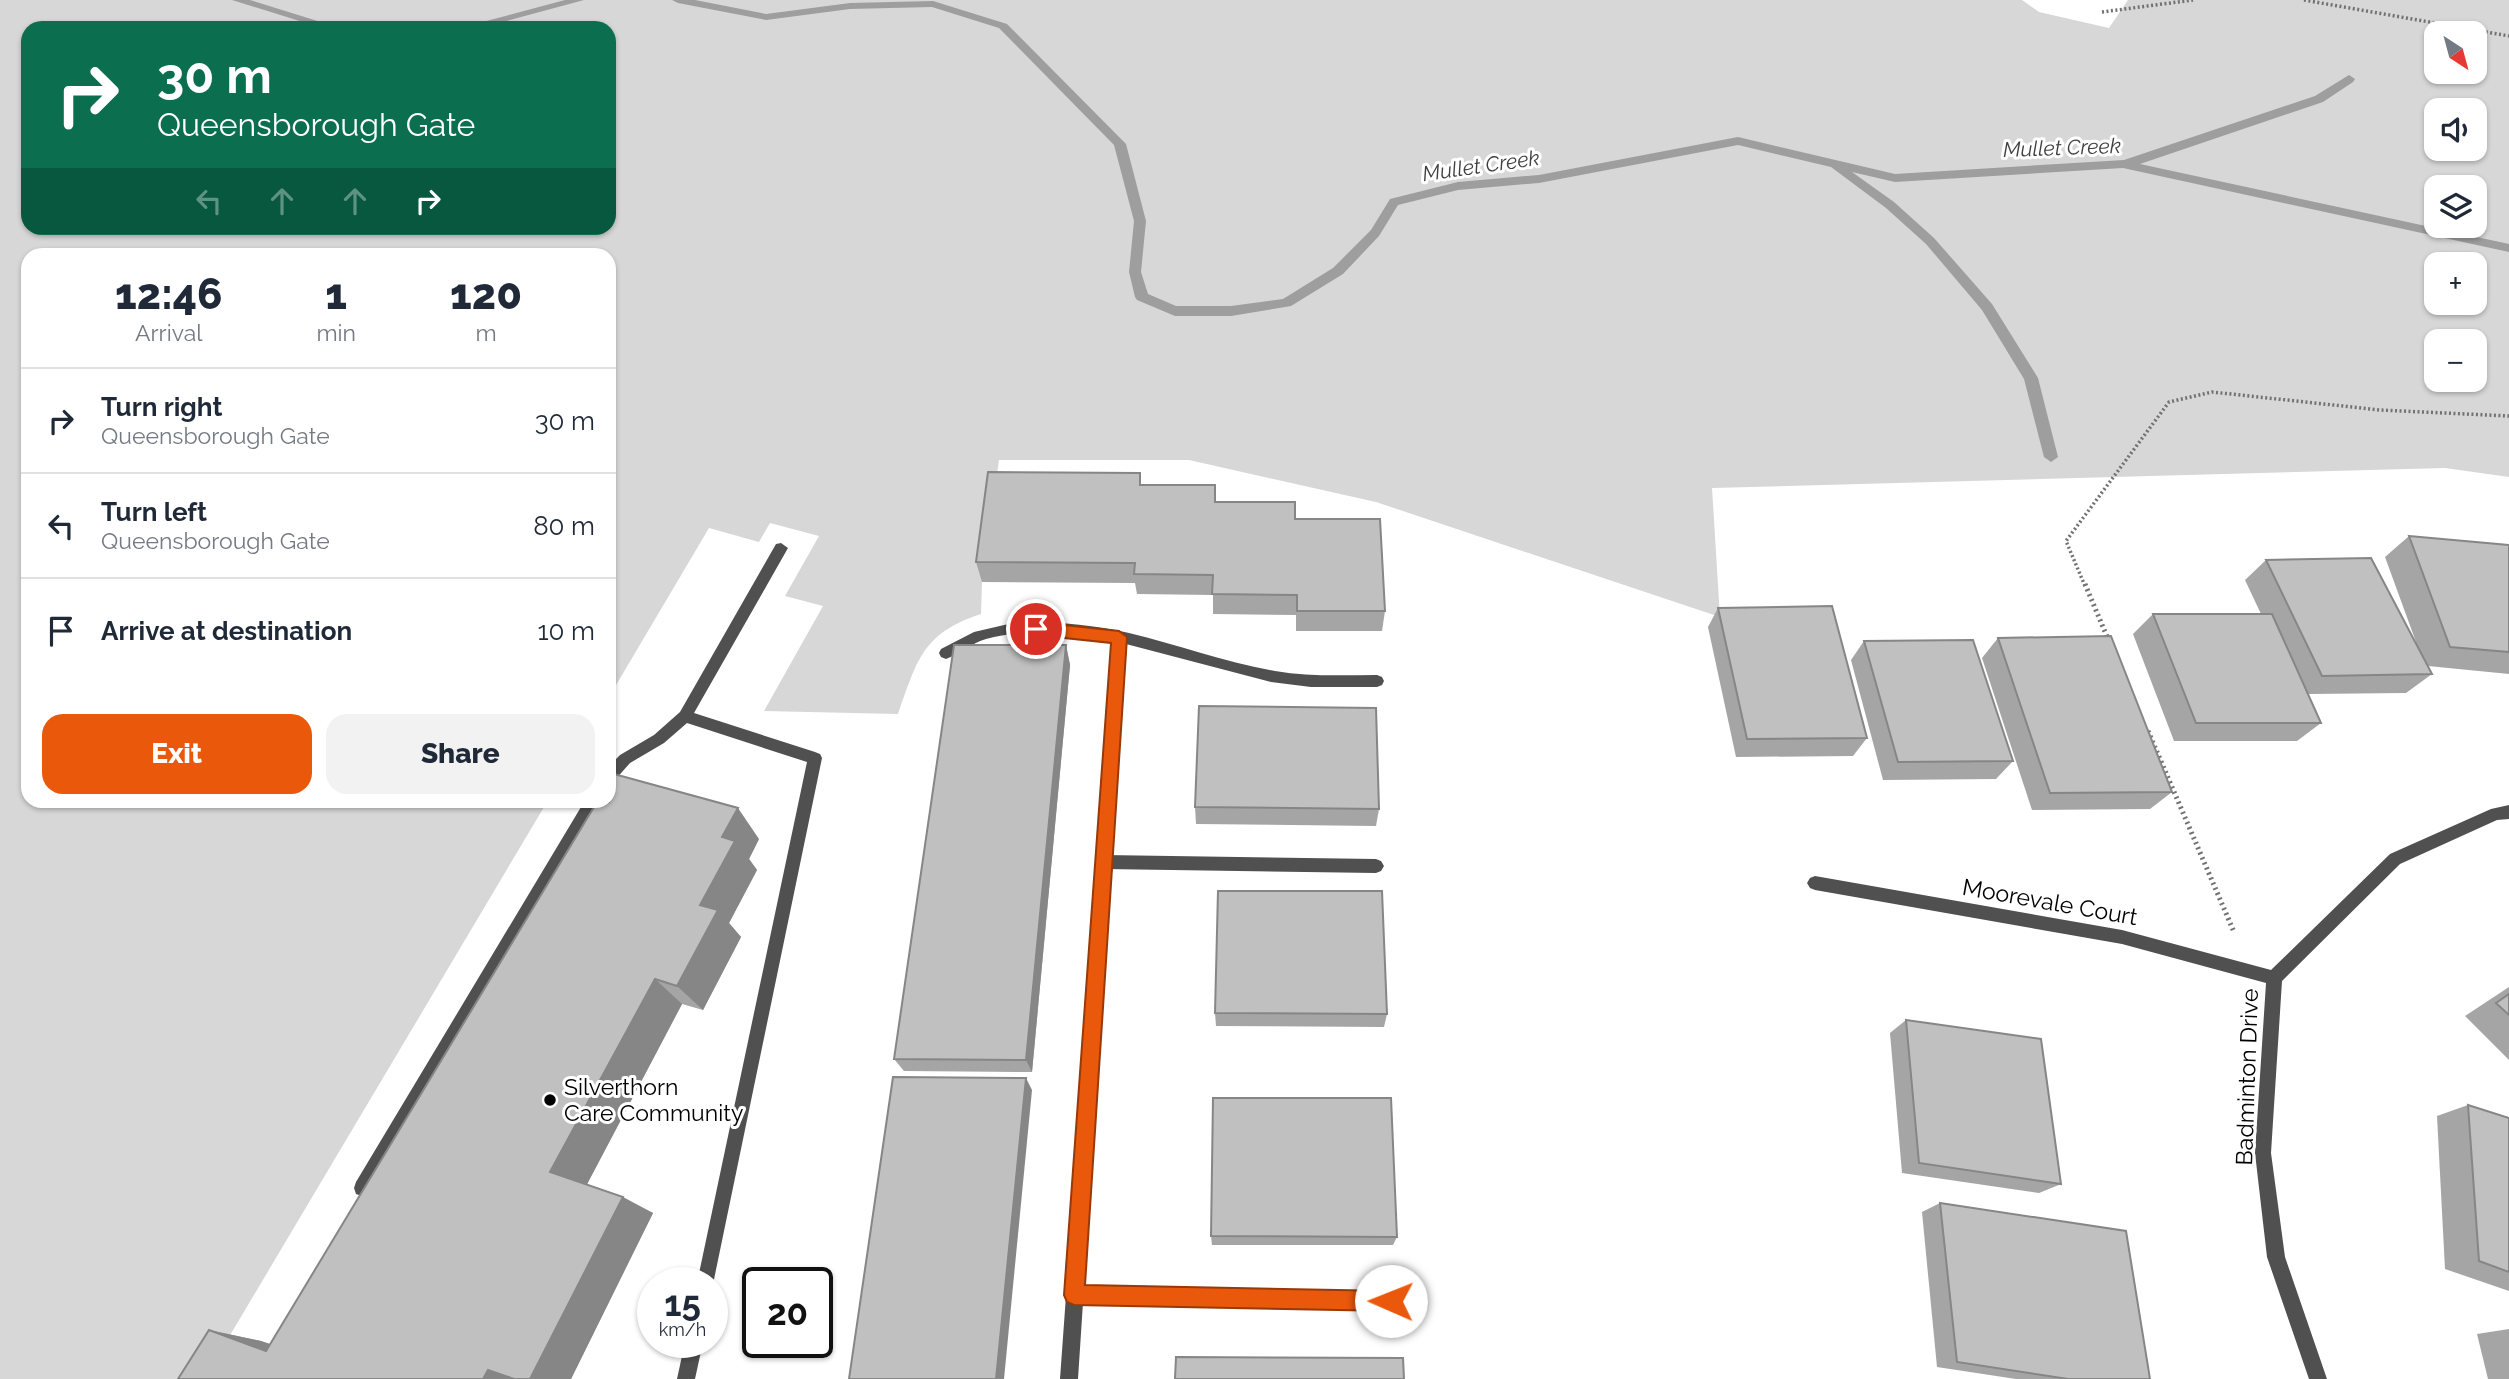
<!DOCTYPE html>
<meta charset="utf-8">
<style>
:root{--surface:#fff;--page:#f2f2f3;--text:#1f2937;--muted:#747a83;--line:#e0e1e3;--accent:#ea580c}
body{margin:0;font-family:Raleway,sans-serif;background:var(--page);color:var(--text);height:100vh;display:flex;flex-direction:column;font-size:26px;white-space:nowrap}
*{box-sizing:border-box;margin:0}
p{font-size:23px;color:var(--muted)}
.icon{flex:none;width:38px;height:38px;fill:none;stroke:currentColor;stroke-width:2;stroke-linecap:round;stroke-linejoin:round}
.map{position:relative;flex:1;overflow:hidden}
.side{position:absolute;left:21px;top:248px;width:595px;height:560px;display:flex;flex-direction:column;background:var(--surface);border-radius:21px;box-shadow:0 2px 5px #0004}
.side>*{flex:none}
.banner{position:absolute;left:21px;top:21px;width:595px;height:214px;border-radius:21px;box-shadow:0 2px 5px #0004;background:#0b6e4f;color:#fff;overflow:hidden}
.needle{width:46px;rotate:144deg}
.controls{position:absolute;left:2424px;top:21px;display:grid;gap:14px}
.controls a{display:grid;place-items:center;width:63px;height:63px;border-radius:14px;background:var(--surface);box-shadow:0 2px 5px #0004;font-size:35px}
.speed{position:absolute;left:637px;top:1267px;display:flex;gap:14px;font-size:35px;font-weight:700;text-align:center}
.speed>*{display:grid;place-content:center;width:91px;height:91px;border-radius:50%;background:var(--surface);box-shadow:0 2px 5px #0004;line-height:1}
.speed small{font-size:18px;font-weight:400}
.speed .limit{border:4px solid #111;border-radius:10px;background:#fff;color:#111}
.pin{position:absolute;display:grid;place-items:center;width:60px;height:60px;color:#fff;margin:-30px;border:4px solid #fff;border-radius:50%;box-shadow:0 2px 7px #0007}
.me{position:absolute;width:77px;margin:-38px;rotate:271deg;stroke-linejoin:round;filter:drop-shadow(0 0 5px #0008)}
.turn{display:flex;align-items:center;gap:24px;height:147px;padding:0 21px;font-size:32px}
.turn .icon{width:91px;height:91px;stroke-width:2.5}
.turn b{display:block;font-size:49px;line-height:60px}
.lanes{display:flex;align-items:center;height:66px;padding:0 21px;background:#0003;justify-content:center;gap:35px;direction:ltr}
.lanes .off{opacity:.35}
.eta{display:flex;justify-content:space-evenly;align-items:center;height:119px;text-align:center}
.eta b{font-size:42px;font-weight:800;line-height:49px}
.button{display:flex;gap:14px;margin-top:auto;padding:14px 21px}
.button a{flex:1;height:80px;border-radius:21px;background:var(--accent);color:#fff;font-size:28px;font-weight:800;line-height:80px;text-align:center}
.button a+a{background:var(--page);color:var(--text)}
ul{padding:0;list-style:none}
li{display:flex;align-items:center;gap:21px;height:105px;padding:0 21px;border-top:2px solid var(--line)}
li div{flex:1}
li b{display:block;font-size:26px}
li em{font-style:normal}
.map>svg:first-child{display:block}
.green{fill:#d7d7d7;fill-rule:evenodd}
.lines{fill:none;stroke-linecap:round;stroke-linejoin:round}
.stream{fill:#9e9e9e;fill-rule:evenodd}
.path-far1{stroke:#727272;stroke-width:3.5;stroke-dasharray:2 2.5;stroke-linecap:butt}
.path{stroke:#727272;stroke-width:5;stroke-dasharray:2 3.5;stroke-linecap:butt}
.service{fill:#505050;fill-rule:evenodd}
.minor{fill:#505050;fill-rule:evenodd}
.wall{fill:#a5a5a5}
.shaded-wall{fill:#868686}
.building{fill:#c0c0c0;stroke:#868686;stroke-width:2}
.route{fill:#ea580c;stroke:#983908;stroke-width:2}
.poi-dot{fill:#000;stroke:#fff;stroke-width:2.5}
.labels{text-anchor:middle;stroke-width:6;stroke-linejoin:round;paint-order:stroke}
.far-water-label{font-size:21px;font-style:italic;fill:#3f3f3f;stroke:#fff}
.street-label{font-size:23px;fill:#000;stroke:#fff}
.poi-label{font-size:23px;fill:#000;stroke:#fff;text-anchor:start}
</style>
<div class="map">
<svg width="2509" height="1379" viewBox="0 0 2509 1379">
<rect width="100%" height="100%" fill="#fff"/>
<path class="green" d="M0,0H2022L2039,12L2109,28L2128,0H2509V477L2445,468L1712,488L1720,617L1376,502L1189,460H999L982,582L981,614C922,633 917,661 898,714L764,711L823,606L785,596L819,536L770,523L759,542L709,528L609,697V256H28V802H547L204,1379H0ZM28,28H609V228H28ZM2436,33H2474V72H2436ZM2436,110H2474V149H2436ZM2436,187H2474V226H2436ZM2436,264H2474V303H2436ZM2436,341H2474V380H2436Z"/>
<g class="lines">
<g class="stream">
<path d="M232,0H250L340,28H322Z"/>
<path d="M565,0H584L480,28H460Z"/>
<path d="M672,0H695L766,14L850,3L933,1L1007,24L1126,144L1146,221L1141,272L1148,294L1176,306H1231L1283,299L1333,268L1371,230L1390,199L1458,182L1539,175L1738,137L1895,174L2124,160L2315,96L2349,75L2355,79L2353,82L2323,102L2140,164L2509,244V252L2123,168L1895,182L1852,172L1894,202L1934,238L1992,304L2038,378L2058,457L2051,462L2044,457L2024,379L1982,310L1926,244L1886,208L1831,167L1738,145L1539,183L1458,190L1398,205L1379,236L1343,274L1291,306L1231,316H1175L1137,300L1135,297L1129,272L1134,221L1114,145L999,28L932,7L850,9L766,20L678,3Z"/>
</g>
<g class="path-far1">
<path d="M2304,0L2509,36"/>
<path d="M2102,12L2193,0"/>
<path d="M2085,586L2066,541L2169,402L2212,392L2380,410L2509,416"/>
</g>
<g class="path">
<path d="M2085,584L2108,639"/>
<path d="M2148,731L2234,932"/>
</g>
<g class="service">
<path d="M781,543L788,548L694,713L815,752L820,754L822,758L712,1289V1283H697L807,762L687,723L664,743L630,763L614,781L609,782V766L620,755L654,735L680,712L776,544Z"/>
<path d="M584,802H599L368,1194L362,1196L356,1194L354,1188L356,1182Z"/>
<path d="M1104,855L1376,859L1381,861L1384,866L1381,871L1376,873L1104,869L1099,867L1096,862L1099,857Z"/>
<path d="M1074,1286L1390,1292L1396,1295L1399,1301L1396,1307L1390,1310L1074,1304L1068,1301L1065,1295L1068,1289Z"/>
<path d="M685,1342H703L695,1379H677Z"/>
</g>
<g class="minor">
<path d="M1017,622C1055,621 1092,625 1129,633C1178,645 1225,662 1275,671C1309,677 1343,675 1377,675L1382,677L1384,681L1382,685L1377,687H1311L1271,682L1126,644L1078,1379H1060L1113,642C1071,633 1028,628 986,639C972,643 960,654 946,659L941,657L939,653L941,649L974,632Z"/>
<path d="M2509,805V819L2497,820L2400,864L2282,981L2271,1153L2285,1257L2327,1379H2309L2267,1257L2255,1153L2266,983L2122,944L1815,890L1810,888L1807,883L1810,878L1815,876L2122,930L2271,970L2390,854L2491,809Z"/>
</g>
</g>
<g class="wall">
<path d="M1142,485L1295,519L1385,611L1382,631H1296V615L1213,614V595L1137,594L1135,583L982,582L976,562Z"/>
<path d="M2409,536L2509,545V674L2428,666L2432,674L2406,693L2308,694L2321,723L2297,741H2174L2133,634L2153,614H2261L2245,580L2266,560L2416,642L2385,557Z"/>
<path d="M1718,608L1867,738L1853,756L1736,757L1708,627Z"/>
<path d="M1998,638L2172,792L2150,809L2032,810L1982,658Z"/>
<path d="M1864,641L2013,761L1996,779L1883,780L1851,660Z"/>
<path d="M1066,645L1070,665L1032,1072L904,1071L894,1059Z"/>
<path d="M1195,807L1379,809L1376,826L1196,824Z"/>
<path d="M759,839L749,859L757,870L729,923L741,937L703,1010L682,1004L587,1184L653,1213L571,1379H178L209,1330L261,1341L270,1344Z"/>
<path d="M2509,987V1060L2465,1016Z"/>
<path d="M1215,1013L1387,1014L1384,1027L1216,1026Z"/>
<path d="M1906,1020L2061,1184L2039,1193L1902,1173L1890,1033Z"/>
<path d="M2468,1105L2509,1118V1291L2445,1269L2437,1116Z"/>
<path d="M1940,1203L2150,1379H2016L1937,1367L1922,1212Z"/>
<path d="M1211,1236L1397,1237L1393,1245H1212Z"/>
<path d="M2509,1329V1379H2488L2477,1334Z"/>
</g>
<g class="shaded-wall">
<path d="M1066,645L1070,665L1032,1072L1026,1060Z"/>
<path d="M738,808L759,839L749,859L757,870L729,923L741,937L703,1010L677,986L700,905L722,837Z"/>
<path d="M655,979L682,1004L584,1190L550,1172Z"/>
<path d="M1026,1078L1032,1090L1004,1379H996Z"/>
<path d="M623,1197L653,1213L571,1379H530Z"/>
<path d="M209,1330L261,1341L316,1360L266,1351Z"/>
<path d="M488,1370L526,1379H483Z"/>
</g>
<g class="building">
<path d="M988,472L1140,473V485H1215V502H1295V519H1380L1385,611H1297V595L1212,594L1213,575L1134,574L1135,563L976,562Z"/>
<path d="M2409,536L2509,545V652L2450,647Z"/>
<path d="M2371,558L2432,674L2322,676L2266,560Z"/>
<path d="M1832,606L1867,738L1747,739L1718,608Z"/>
<path d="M2153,614H2272L2321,723H2196Z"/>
<path d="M2111,636L2172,792L2050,793L1998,638Z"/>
<path d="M1973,640L2013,761L1898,762L1864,641Z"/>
<path d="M954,645H1066L1026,1060L894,1059Z"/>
<path d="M1199,706L1376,708L1379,809L1195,807Z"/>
<path d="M614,774L738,808L722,837L735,841L700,905L718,910L677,986L655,979L550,1172L623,1197L530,1379H514L488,1370L483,1379H178L209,1330L266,1351L597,802H609V782Z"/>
<path d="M1218,891H1382L1387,1014L1215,1013Z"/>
<path d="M2509,994V1015L2496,1003Z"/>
<path d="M1906,1020L2041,1039L2061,1184L1919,1163Z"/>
<path d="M893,1077L1026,1078L996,1379H849Z"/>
<path d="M1213,1098H1391L1397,1237L1211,1236Z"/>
<path d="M2468,1105L2509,1118V1272L2479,1261Z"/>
<path d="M1940,1203L2126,1231L2150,1379H2068L1957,1362Z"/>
<path d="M1176,1357L1403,1358L1404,1379H1175Z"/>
</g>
<path class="route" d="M1036,622L1119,631L1127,637L1085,1285L1391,1291L1398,1294L1401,1301L1398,1308L1391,1311L1074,1305L1067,1302L1064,1295L1111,643L1036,635L1028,629Z"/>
<circle class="poi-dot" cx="550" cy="1100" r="7"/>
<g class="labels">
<g class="far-water-label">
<text transform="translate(2062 148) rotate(-2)" y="7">Mullet Creek</text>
<text transform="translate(1481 166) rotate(-8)" y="7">Mullet Creek</text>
</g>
<g class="street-label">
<text transform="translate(2050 902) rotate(10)" y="8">Moorevale Court</text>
<text transform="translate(2247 1077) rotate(-88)" y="8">Badminton Drive</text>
</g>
<g class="poi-label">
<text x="564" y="1095">Silverthorn<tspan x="564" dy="26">Care Community</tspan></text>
</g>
</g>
</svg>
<div class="controls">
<a><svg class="needle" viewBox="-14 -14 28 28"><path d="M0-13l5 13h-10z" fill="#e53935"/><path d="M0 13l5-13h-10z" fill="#747a83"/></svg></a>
<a><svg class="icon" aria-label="sound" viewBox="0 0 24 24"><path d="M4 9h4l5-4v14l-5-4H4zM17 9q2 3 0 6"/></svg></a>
<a><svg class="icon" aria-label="layers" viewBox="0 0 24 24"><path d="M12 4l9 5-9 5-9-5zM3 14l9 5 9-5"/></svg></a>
<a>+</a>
<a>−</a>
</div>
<div class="speed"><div>15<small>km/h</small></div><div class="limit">20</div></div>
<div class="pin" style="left:1036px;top:629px;background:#d93025"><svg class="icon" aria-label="arrive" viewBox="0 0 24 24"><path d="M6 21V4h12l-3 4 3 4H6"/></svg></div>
<svg class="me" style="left:1391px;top:1301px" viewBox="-20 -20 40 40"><circle r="19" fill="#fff"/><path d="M0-13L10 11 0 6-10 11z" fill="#ea580c"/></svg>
<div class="banner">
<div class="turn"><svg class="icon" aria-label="right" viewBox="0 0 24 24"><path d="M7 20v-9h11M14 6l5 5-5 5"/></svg><div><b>30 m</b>Queensborough Gate</div></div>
<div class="lanes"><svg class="icon off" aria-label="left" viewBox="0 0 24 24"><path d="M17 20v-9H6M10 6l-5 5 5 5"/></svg><svg class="icon off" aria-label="ahead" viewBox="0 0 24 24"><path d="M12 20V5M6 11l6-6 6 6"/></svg><svg class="icon off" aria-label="ahead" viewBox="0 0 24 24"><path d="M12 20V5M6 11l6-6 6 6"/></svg><svg class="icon" aria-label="right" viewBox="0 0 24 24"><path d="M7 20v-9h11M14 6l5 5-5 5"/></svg></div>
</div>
<section class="side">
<div class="eta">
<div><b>12:46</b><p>Arrival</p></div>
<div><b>1</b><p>min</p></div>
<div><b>120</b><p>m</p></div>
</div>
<ul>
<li><svg class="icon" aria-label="right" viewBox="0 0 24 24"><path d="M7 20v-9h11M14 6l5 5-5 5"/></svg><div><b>Turn right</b><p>Queensborough Gate</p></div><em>30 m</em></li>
<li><svg class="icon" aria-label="left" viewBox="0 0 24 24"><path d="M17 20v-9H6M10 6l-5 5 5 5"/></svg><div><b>Turn left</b><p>Queensborough Gate</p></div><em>80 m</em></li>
<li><svg class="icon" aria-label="arrive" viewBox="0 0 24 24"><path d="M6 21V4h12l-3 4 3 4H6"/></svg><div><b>Arrive at destination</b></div><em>10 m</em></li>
</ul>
<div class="button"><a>Exit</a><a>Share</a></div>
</section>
</div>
